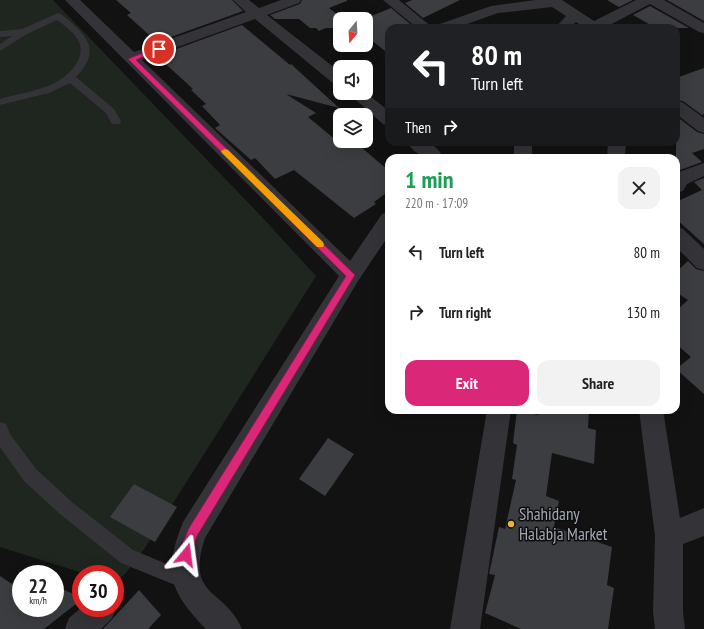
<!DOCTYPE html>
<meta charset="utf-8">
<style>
:root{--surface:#fff;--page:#f2f2f2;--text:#222;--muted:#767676;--accent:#db2777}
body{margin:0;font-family:"PT Sans Narrow",sans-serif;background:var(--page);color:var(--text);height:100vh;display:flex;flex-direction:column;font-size:15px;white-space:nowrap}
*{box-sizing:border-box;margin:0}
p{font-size:13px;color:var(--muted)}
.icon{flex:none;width:22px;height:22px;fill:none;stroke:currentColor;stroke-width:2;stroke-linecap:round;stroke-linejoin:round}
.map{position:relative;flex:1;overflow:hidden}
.drawer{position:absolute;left:385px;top:154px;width:295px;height:260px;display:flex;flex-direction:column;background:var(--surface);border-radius:12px;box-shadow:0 4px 16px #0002}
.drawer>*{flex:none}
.top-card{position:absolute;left:385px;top:24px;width:295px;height:122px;border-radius:12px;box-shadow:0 4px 16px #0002;background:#202124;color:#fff;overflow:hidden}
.needle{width:26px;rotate:198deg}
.controls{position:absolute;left:333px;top:12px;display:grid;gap:8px}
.controls a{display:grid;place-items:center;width:40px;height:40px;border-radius:8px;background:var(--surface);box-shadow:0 4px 16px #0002;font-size:20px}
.speed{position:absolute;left:12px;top:565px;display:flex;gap:8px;font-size:20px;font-weight:700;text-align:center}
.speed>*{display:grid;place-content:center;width:52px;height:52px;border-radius:50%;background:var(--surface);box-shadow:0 4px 16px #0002;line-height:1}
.speed small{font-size:10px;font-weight:400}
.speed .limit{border:6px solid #d22;background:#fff;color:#111}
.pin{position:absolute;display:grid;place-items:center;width:34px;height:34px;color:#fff;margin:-17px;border:2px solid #fff;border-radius:50%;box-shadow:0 1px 4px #0007}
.me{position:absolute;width:44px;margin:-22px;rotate:16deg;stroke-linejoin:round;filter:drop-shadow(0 0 3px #0008)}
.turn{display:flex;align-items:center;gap:14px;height:84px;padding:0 20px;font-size:18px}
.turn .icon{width:52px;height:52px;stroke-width:2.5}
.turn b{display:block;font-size:28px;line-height:34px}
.then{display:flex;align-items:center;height:38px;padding:0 20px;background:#0003;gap:8px;font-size:15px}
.round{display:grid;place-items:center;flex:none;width:42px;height:42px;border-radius:12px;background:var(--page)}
.headline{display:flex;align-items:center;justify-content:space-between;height:68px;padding:0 20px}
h1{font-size:24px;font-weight:700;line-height:30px;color:#1e9e55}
.primary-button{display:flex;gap:8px;margin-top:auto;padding:8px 20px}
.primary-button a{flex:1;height:46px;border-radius:12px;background:var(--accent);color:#fff;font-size:16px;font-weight:700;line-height:46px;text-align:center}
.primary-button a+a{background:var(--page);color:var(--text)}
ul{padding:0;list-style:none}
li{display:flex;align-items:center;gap:12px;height:60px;padding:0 20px}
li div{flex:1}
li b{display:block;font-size:15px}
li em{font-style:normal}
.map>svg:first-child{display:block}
.green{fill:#1e261f}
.building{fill:#3c3d40}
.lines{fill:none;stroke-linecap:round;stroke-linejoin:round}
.service{fill:#333338;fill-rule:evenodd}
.minor{fill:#333338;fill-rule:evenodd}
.route{fill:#db2777;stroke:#8e194d}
.slow{fill:#f59e0b}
.poi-dot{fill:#f4b429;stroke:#0d0d0e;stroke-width:1.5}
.labels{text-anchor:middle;stroke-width:3;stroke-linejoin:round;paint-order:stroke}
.near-poi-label{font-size:17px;fill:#a3a8b4;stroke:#0d0d0e;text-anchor:start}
</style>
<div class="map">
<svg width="704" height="629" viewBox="0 0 704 629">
<rect width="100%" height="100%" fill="#121213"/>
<path class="green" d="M0,0H53L261,216L316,276L145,548L125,574L115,582V574H86L0,547Z"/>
<g class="building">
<path d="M116,0H232L243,11L157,42L127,15L131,13Z"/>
<path d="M302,0H347V1L329,8L343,19H340V28H326L319,31L316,28H310L299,19H275L270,15L300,4Z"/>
<path d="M412,0H460L423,18L405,3Z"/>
<path d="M607,0H633L619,7Z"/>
<path d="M667,0H704V21Z"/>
<path d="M650,6L689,28H656L633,15Z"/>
<path d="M391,8L410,24L401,28H389V54L366,36V19H364Z"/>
<path d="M242,25L290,65L291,64L339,108L286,94L316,113L308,117L343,146L354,141L389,171V191L374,202L376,204L354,218L294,170L275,179L255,158L251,160L215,128L220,125L202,106L206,104L191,90L193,89L157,56Z"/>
<path d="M704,68V114L702,115L683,101L676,100V78Z"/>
<path d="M676,116L697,132L704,134V149L692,153L702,162L680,170L676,166Z"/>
<path d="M704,178V244L676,219V202L702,190L694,182Z"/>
<path d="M688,261L696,269L704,271V394L676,369L691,357L676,344V311L688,300L676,292V272Z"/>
<path d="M517,410L538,415L539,410H589L588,428L596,430L594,464L552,453L546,496L559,501L554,527L612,547L607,585L614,588L608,629H521L485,613L495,575L489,574L499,527L505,529L516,480L512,479L517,445L513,443Z"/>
<path d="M328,438L354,454L325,496L299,479Z"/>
<path d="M134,484L177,507L155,542L110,517Z"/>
<path d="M20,572L23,574H21V608H55V586L81,597V600L44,629H0V576L12,584Z"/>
<path d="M139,590L161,615L148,629H103Z"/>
</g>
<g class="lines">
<g class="service">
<path d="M58,13L61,14C86,34 103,50 76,77L114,109L121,121L120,124H112L106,113L70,83L49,93L0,105V99C16,94 33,92 48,86C64,80 87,61 79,42C75,33 65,26 57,20L27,34L0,51V44L12,36L0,37V31L22,29Z"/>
<path d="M0,422L6,424L10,434L36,469L72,502L133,550L191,574L194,580L191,586L185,589L121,563L60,514L24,481L0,447Z"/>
</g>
<g class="minor">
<path d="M65,0H80L134,52L246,12L233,0H249L259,8L281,0H301L299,3L267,15L340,72V85L334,84L255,19L142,60L350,261L382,214L389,212V235L358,281L205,538C185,598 225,588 242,629H206C169,591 163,572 183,522L339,276Z"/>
<path d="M383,0H399L433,28H417Z"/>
<path d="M535,0H562L594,21L636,0H664L704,23V33L699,32L650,4L604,28H585L576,22L570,28H555L566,16L552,7L498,13L456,28H435L437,25L491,6Z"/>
<path d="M348,93H366L389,111V126L383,124Z"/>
<path d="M676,101L682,102L704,118V133L698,131L676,114Z"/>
<path d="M407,142C422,142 433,140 442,155L440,158C425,158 416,156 407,142Z"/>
<rect x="514" y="142" width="18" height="16"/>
<path d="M608,142H626L625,158H607Z"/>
<path d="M704,163V176L687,184L683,191L676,193V173Z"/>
<path d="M676,226L683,229L704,249V270L697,268L676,247Z"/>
<path d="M487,410H511L480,629H450Z"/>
<path d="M639,410H663L680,518L704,508V536L683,544V612L685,629H655L653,612L655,536Z"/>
<path d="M115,604L117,608L112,618L101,629H65L69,618L81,608H115Z"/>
</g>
</g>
<path class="route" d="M157,47L162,49L136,60L355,275L197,536L190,559L186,561L182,559C178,549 185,538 189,528L346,276L128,59Z"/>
<path class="slow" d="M225,149L228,150L323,242L324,245L323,247H317L222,153L221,151Z"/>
<circle class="poi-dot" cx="511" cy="524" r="4"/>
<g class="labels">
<g class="near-poi-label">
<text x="519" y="520">Shahidany<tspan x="519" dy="20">Halabja Market</tspan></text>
</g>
</g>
</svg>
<div class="controls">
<a><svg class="needle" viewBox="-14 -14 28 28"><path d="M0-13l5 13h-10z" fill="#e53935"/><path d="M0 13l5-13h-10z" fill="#767676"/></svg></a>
<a><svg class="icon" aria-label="sound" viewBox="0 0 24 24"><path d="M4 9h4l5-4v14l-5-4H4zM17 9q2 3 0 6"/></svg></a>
<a><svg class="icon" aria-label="layers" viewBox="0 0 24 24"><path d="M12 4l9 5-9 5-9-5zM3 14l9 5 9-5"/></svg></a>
</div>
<div class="speed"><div>22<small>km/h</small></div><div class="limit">30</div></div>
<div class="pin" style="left:159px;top:49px;background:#d93025"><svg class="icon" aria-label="arrive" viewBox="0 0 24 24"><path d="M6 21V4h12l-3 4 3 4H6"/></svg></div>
<svg class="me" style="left:186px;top:555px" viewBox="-20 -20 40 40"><path d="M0-17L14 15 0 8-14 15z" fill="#db2777" stroke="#fff" stroke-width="4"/></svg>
<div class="top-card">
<div class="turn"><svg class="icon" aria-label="left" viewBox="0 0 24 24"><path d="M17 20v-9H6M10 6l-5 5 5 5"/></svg><div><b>80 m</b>Turn left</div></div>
<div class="then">Then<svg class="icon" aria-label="right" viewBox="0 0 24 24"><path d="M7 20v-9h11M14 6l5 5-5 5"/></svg></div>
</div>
<section class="drawer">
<div class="headline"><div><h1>1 min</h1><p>220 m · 17:09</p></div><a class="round"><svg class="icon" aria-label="close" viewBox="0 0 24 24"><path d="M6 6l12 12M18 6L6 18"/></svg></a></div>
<ul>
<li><svg class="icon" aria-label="left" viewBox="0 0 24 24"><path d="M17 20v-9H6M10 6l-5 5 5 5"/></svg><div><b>Turn left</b></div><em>80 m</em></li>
<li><svg class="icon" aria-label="right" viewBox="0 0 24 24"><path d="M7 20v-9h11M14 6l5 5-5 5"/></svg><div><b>Turn right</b></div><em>130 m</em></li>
</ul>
<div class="primary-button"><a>Exit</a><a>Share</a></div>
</section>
</div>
